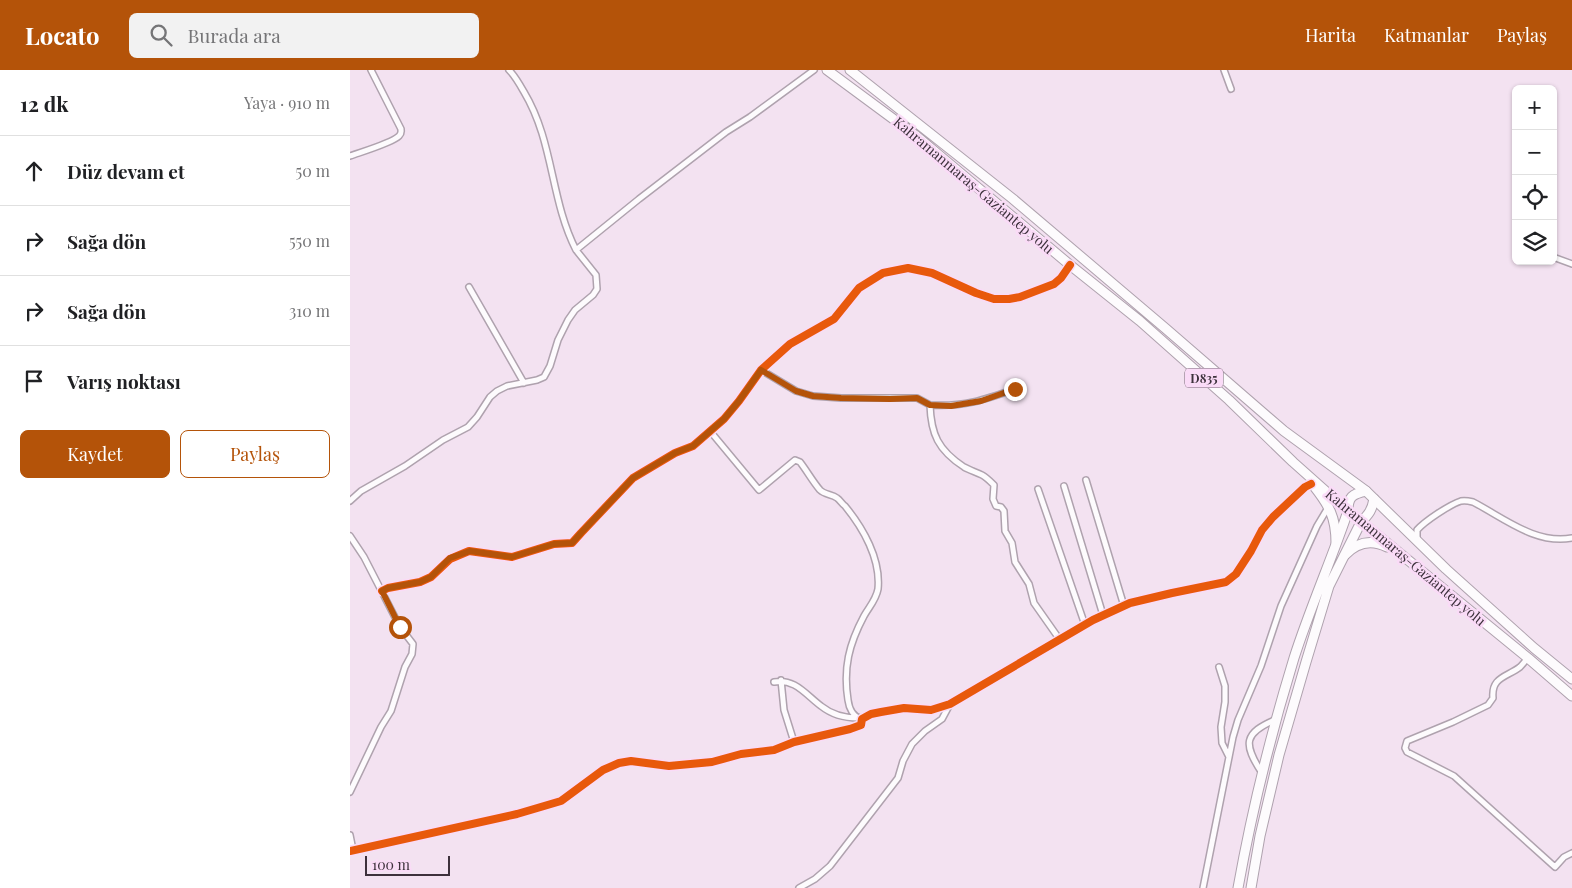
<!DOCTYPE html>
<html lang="tr">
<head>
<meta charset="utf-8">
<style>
  :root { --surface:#fff; --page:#f2f2f2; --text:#202124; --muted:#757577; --line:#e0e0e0; --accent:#b45309 }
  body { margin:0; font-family:"Playfair Display",serif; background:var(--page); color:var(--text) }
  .controls { position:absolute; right:15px; top:15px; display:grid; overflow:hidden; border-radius:8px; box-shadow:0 1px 4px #0004 }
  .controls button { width:45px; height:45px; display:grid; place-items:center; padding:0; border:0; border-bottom:1px solid var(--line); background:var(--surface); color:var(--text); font:25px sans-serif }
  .scale { position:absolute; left:15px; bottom:12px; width:85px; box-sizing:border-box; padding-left:5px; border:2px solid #3d313c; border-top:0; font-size:14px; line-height:18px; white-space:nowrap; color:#3d313c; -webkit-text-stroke:4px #fadbf7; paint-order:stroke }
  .stop { position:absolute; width:15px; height:15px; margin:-11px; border:4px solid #b45309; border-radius:50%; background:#fff }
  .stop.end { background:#b45309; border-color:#fff; box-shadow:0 1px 5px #0008 }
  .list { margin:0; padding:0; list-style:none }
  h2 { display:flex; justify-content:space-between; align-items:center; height:65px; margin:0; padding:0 20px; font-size:21px }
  h2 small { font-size:16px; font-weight:400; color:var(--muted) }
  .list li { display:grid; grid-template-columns:32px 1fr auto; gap:15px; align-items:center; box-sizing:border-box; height:70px; padding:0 20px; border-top:1px solid var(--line) }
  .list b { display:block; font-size:19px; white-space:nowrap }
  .list em { font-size:16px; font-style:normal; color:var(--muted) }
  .actions { display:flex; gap:10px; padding:15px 20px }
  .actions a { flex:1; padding:11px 0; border:1px solid var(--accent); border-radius:8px; text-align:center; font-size:18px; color:var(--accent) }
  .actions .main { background:var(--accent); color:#fff }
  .icon { flex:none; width:28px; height:28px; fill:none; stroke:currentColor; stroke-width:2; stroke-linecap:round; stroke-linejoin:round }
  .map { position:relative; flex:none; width:1222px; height:818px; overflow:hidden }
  header { display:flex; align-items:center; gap:30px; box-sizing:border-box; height:70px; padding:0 25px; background:var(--accent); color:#fff }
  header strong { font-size:24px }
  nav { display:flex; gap:28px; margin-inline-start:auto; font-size:18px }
  .search { width:350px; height:45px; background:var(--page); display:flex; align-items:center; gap:12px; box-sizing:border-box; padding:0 18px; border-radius:8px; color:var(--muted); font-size:19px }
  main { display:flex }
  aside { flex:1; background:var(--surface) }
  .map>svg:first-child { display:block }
</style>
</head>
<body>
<header>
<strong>Locato</strong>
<div class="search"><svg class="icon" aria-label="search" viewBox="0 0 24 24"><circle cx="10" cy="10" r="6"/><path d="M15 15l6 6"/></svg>Burada ara</div>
<nav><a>Harita</a><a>Katmanlar</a><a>Paylaş</a></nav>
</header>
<main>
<aside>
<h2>12 dk<small>Yaya · 910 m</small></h2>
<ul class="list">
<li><svg class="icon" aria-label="ahead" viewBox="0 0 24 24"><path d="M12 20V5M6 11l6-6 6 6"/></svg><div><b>Düz devam et</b></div><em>50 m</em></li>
<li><svg class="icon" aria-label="right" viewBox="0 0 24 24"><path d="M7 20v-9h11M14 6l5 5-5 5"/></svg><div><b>Sağa dön</b></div><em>550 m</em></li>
<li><svg class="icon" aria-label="right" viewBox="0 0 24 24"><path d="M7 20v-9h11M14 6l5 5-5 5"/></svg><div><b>Sağa dön</b></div><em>310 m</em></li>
<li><svg class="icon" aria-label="arrive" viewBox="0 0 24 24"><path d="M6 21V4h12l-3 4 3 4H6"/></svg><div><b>Varış noktası</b></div></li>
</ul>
<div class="actions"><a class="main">Kaydet</a><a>Paylaş</a></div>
</aside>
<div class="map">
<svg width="1222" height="818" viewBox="0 0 1222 818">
  <rect width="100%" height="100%" fill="#f3e2f1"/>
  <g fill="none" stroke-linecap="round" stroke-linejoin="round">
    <defs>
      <path id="minor" d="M159,0C165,6 170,15 174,22C204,72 200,129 226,180L289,129L376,62L400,47L464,0
        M874,0L881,19
        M0,86C11,82 42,73 49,66C52,63 51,62 51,59L21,0
        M1203,187L1222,194
        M119,217L174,313
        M411,300L446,321L463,326L491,328H567L580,335C581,364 588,380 614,397C619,400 626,402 632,405C636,407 640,411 644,415L643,429L646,436L651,437L654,441L655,461L662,473L665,492L679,514L684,533L710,570
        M580,335C614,337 634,330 665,319
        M360,361L409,420L445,390L450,392C457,401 463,412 470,420C475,425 482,424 487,428C490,430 492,434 495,436C513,458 531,489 528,519C526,530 519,537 514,546C499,574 493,598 498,630C499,638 503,647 512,649
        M736,410L774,536
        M714,416L753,545
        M688,419L735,555
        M0,431L11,421L55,396L93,370L118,357L127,347L140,327L147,321L157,316L187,310L194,307L200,296L208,270L218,250L225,240L243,225L247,219L246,205L226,180
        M0,466L14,487L50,557L63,574L62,584L55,597L41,641L31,657L0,722
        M1067,468V460C1075,451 1099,435 1111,431C1115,430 1119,431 1123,432C1154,448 1186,475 1222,468
        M32,521L38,518L70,512L81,507L100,489L119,481L162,487L204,474L222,473L231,463L283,408L325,383L343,376L374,349L389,331L411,300L440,274L484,249L509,218L533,203L558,198L582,203L626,223L644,229H659L670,227L704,214L711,208L720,195
        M1178,588C1175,591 1173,594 1170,597C1157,607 1141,607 1143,628L1138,635L1103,652L1057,671L1055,678L1057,682L1104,706L1205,797L1214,787L1222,783
        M869,597L875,616V632L871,657L872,673L879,687
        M431,610L434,640L444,672
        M424,612C445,608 456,625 471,636C481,644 495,648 508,648
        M912,703C893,674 893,663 927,649
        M0,765L3,780
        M0,781L167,744L211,731L253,700L269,693L281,691L319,696L362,692L391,684L424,680L444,672L500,659L511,655L512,649L521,644L531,642L554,638L581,640L600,634L743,550L780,533L822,523L876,512L886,504L901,481L912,460L923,447L955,417L961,414
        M449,818L465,809L480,796L548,708L553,691L562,674L575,661L592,649L600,634
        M853,818L883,667L888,650L911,596L931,536L967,456L979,436"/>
      <path id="trunk" d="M477,0L565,65L720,195L790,251L879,330L943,392L998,441L1178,588L1222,626
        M500,0L663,129L815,258L934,361L1016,421L1096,499L1184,578L1222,609
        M963,415C979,435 986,447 986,473
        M995,485C1007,472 1021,469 1037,477"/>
      <path id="motorway" d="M888,818C902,740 921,663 944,588C960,538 981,491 998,441C998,427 1002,424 1016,421
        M901,818L910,766L929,685L956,592L979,516L1011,452C1019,444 1022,440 1024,429"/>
    </defs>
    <use href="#minor" stroke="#afa2ae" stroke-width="8"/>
    <use href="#trunk" stroke="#afa2ae" stroke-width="11"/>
    <use href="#motorway" stroke="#afa2ae" stroke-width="11"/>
    <use href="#minor" stroke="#fdfbfd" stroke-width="5"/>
    <use href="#trunk" stroke="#fdfbfd" stroke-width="9"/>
    <use href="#motorway" stroke="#fdfbfd" stroke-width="9"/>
    <defs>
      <path id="cycleway" d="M32,521L38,518L70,512L81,507L100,489L119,481L162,487L204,474L222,473L231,463L283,408L325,383L343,376L374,349L389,331L411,300L440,274L484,249L509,218L533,203L558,198L582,203L626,223L644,229H659L670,227L704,214L711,208L720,195
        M0,781L167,744L211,731L253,700L269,693L281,691L319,696L362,692L391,684L424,680L444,672L500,659L511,655L512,649L521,644L531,642L554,638L581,640L600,634L743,550L780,533L822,523L876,512L886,504L901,481L912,460L923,447L955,417L961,414"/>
    </defs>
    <use href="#cycleway" stroke="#fadbf7" stroke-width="11"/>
    <use href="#cycleway" stroke="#e8590c" stroke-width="8"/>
  </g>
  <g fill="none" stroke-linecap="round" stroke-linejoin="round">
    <path stroke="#b45309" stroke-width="6" d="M50,557L32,521L38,518L70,512L81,507L100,488L120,481L162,487L204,474L222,473L231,463L283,408L325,383L343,376L374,349L389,331L411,300L446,321L463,326L491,328L540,329L567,328L580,335L601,336L631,331L665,319"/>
  </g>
  <g text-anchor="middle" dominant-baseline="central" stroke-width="5" stroke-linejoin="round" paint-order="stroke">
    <rect fill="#fadbf7" stroke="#766474" stroke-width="1" x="835" y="298.5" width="38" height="19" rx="4"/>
    <g font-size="12" font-weight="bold" fill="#3d313c">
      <text x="854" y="308">D835</text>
    </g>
    <g font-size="14" fill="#3d313c" stroke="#fadbf7">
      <text transform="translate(624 115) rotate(40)">Kahramanmaraş-Gaziantep yolu</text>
      <text transform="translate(1056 487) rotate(40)">Kahramanmaraş-Gaziantep yolu</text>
    </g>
  </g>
</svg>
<div class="controls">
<button>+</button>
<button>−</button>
<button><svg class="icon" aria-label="locate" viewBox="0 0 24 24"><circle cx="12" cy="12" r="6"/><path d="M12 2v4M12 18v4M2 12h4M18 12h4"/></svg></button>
<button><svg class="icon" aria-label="layers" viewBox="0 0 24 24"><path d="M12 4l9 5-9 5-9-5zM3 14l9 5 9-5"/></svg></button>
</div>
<div class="scale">100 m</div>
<div class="stop" style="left:50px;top:557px"></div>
<div class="stop end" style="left:665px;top:319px"></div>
</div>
</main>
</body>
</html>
